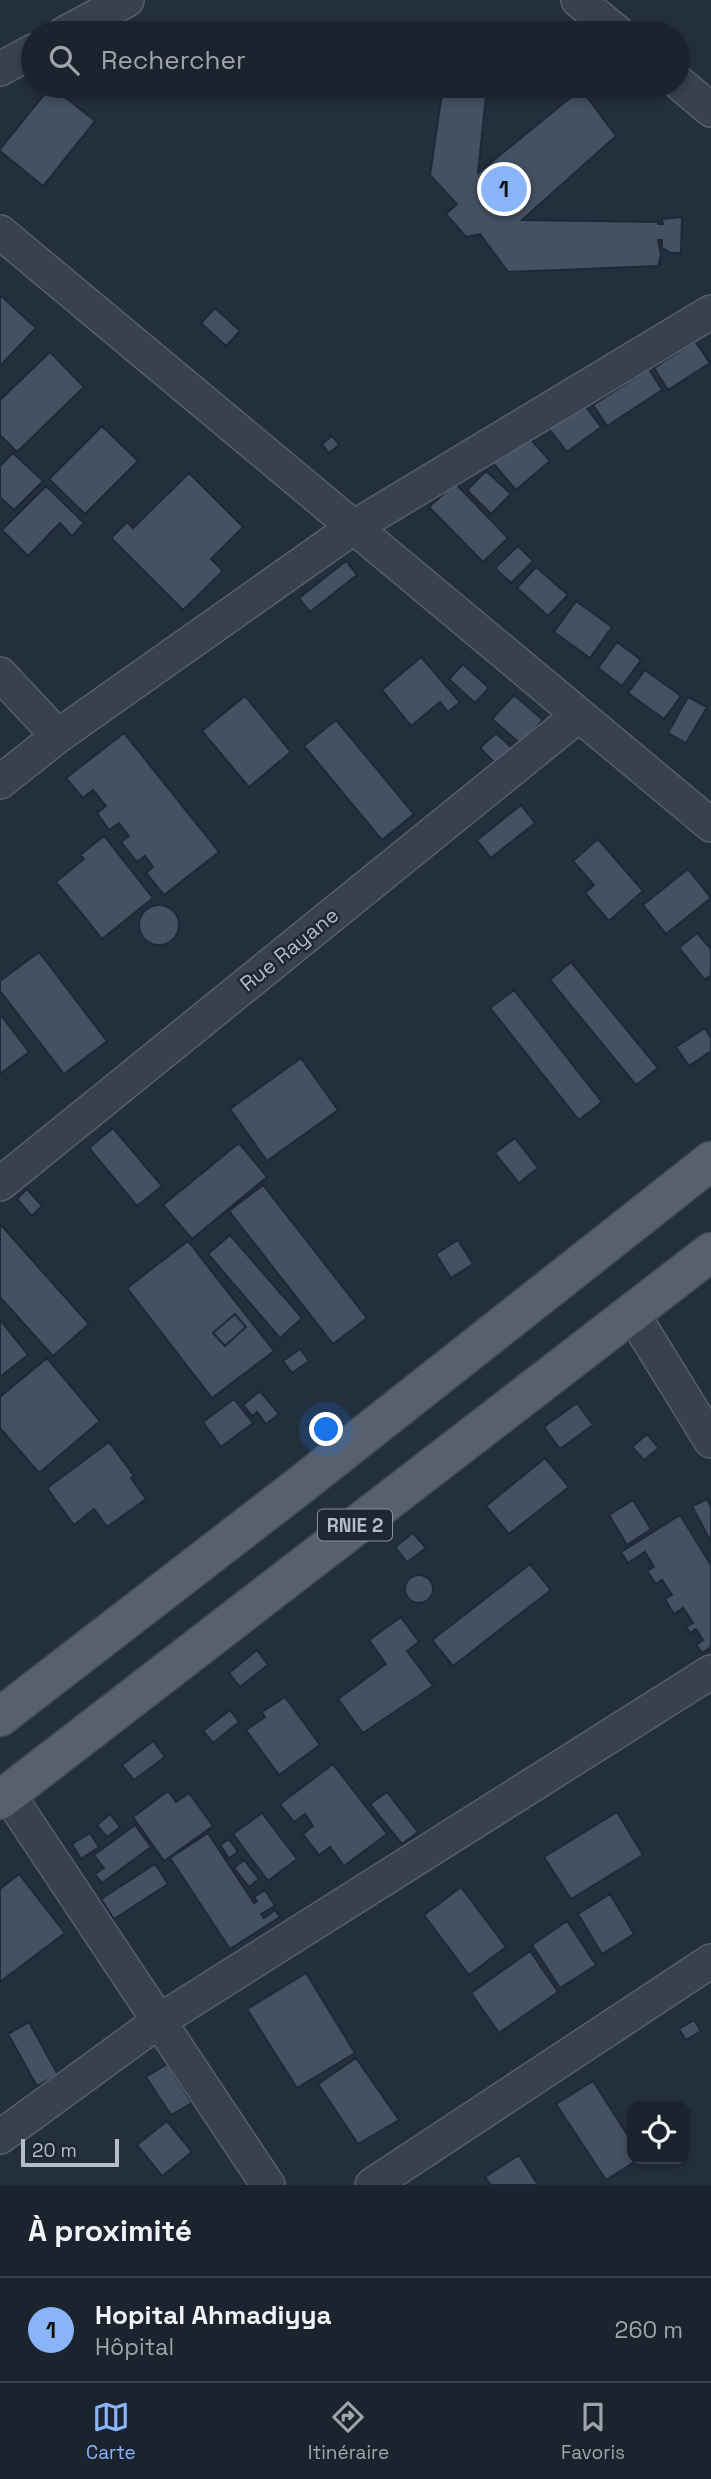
<!DOCTYPE html>
<html lang="fr">
<head>
<meta charset="utf-8">
<style>
  :root { --surface:#1b232e; --page:#242b36; --text:#f1f3f6; --muted:#a0a4aa; --line:#39404a; --accent:#8ab4f8 }
  body { margin:0; font-family:"Space Grotesk",sans-serif; background:var(--page); color:var(--text) }
  .controls { position:absolute; right:21px; bottom:21px; display:grid; overflow:hidden; border-radius:14px; box-shadow:0 4px 10px #0003 }
  .controls button { width:63px; height:63px; display:grid; place-items:center; padding:0; border:0; border-bottom:2px solid var(--line); background:var(--surface); color:var(--text); font:35px sans-serif }
  .scale { position:absolute; left:21px; bottom:18px; width:98px; box-sizing:border-box; padding-left:7px; border:4px solid #b4bcc9; border-top:0; font-size:19px; line-height:24px; white-space:nowrap; color:#b4bcc9; -webkit-text-stroke:5px #1d2633; paint-order:stroke }
  .you { position:absolute; left:327px; top:1430px; width:24px; height:24px; margin:-18px; border:5px solid #fff; border-radius:50%; background:#1a73e8; box-shadow:0 0 0 10px #1a73e833 }
  .badge { display:grid; place-items:center; width:46px; height:46px; border-radius:50%; background:var(--accent); color:#111; font-size:23px; font-weight:700 }
  .pin { position:absolute; translate:-50% -50%; border:4px solid #fff; box-shadow:0 2px 7px #0006 }
  .list { margin:0; padding:0; list-style:none }
  h2 { display:flex; justify-content:space-between; align-items:center; height:91px; margin:0; padding:0 28px; font-size:30px }
  h2 small { font-size:23px; font-weight:400; color:var(--muted) }
  .list li { display:grid; grid-template-columns:46px 1fr auto; gap:21px; align-items:center; box-sizing:border-box; height:105px; padding:0 28px; border-top:2px solid var(--line) }
  .list b { display:block; font-size:26px; white-space:nowrap }
  .list p { margin:0; font-size:23px; white-space:nowrap; color:var(--muted) }
  .list em { font-size:23px; font-style:normal; color:var(--muted) }
  .icon { flex:none; width:38px; height:38px; fill:none; stroke:currentColor; stroke-width:2; stroke-linecap:round; stroke-linejoin:round }
  .map { position:relative; flex:none; width:711px; height:2185px; overflow:hidden }
  .search { position:absolute; background:var(--surface); box-shadow:0 4px 10px #0003; left:21px; right:21px; top:21px; height:77px; display:flex; align-items:center; gap:18px; box-sizing:border-box; padding:0 24px; border-radius:38px; color:var(--muted); font-size:26px }
  .sheet { height:196px; background:var(--surface) }
  nav { display:flex; justify-content:space-around; align-items:center; box-sizing:border-box; height:98px; border-top:2px solid var(--line); background:var(--surface); font-size:19px; color:var(--muted) }
  nav a { display:grid; justify-items:center; gap:4px }
  nav .on { color:var(--accent) }
  .map>svg:first-child { display:block }
</style>
</head>
<body>
<div class="map">
<svg width="711" height="2185" viewBox="0 0 711 2185">
  <rect width="100%" height="100%" fill="#242f3e"/>
  <path fill="#455162" stroke="#1f2835" stroke-width="2" d="M453,22L493,27V33H451Z
    M51,86L95,121L43,186L0,151V149Z
    M443,86H487L478,173L581,89L616,136L522,220L658,222V224H663L662,219L682,217L681,253H671L662,248V240H658L661,255L658,266L508,272L480,234L466,237L446,214L457,204L430,175Z
    M0,295L36,328L0,366Z
    M215,308L240,331L226,346L201,323Z
    M695,341L710,363L668,390L654,368Z
    M50,352L84,387L17,452L0,435V400Z
    M649,369L662,390L607,426L593,405Z
    M583,403L601,427L567,452L549,429Z
    M102,426L138,461L85,514L49,479Z
    M527,435L550,461L516,490L493,463Z
    M332,436L339,445L329,453L322,444Z
    M13,453L43,481L14,510L0,497V466Z
    M486,471L511,494L491,514L467,490Z
    M189,473L243,527L211,559L223,571L183,610L111,538L127,522L133,528Z
    M455,483L508,538L483,562L429,507Z
    M46,486L84,523L72,536L60,523L28,556L2,530Z
    M518,546L533,561L511,583L495,568Z
    M346,561L357,575L310,612L299,598Z
    M536,567L568,595L548,616L517,588Z
    M576,601L612,627L590,658L554,632Z
    M617,642L641,660L622,686L598,668Z
    M421,657L460,702L448,712L440,702L411,726L382,690Z
    M463,664L489,688L475,703L449,679Z
    M645,670L681,696L664,719L628,693Z
    M514,695L543,720L521,744L492,719Z
    M245,696L291,752L249,787L202,731Z
    M688,697L707,707L686,743L668,733Z
    M336,720L414,814L382,840L304,746Z
    M124,733L219,852L164,895L146,873L153,867L145,856L137,862L121,842L129,836L119,823L109,830L97,813L106,806L93,790L83,798L66,778Z
    M496,733L514,750L498,766L480,748Z
    M521,805L535,823L491,858L477,840Z
    M104,836L153,898L102,939L56,882L84,859L80,855Z
    M598,839L643,891L609,921L585,893L594,885L573,861Z
    M688,869L711,898L666,934L643,905Z
    M139 925a20 20 0 1 1 40 0a20 20 0 1 1-40 0Z
    M697,933L711,949V975L705,980L679,948Z
    M39,952L107,1041L64,1074L0,991V981Z
    M571,962L658,1068L636,1085L550,980Z
    M514,990L602,1102L579,1120L490,1008Z
    M0,1014L29,1052L0,1074Z
    M705,1028L711,1038V1051L689,1066L676,1047Z
    M301,1058L338,1110L267,1161L230,1109Z
    M113,1128L162,1186L137,1206L89,1148Z
    M515,1138L538,1168L519,1183L495,1153Z
    M239,1143L267,1177L192,1239L163,1205Z
    M263,1185L367,1318L333,1344L229,1211Z
    M27,1189L42,1206L32,1216L17,1199Z
    M0,1224L89,1324L53,1356L0,1297Z
    M230,1235L302,1318L280,1338L208,1254Z
    M458,1240L473,1264L451,1278L436,1254Z
    M188,1241L274,1351L212,1398L127,1288Z
    M235,1314L246,1327L225,1346L213,1333Z
    M0,1320L28,1355L0,1377Z
    M300,1349L309,1361L292,1373L283,1361Z
    M47,1358L100,1421L39,1473L0,1428V1397Z
    M260,1391L279,1414L266,1424L257,1412L252,1416L243,1405Z
    M234,1399L253,1423L221,1447L203,1422Z
    M577,1403L593,1425L560,1449L544,1427Z
    M647,1434L659,1448L644,1460L632,1447Z
    M109,1442L134,1476L131,1478L146,1499L107,1527L94,1509L74,1525L47,1488Z
    M545,1458L569,1487L509,1534L486,1506Z
    M707,1499L711,1507V1542L692,1506Z
    M633,1500L651,1529L627,1545L609,1515Z
    M680,1515L711,1565V1647L702,1653L696,1645L703,1640L696,1629L690,1633L686,1627L693,1623L683,1608L674,1614L665,1599L672,1595L662,1580L656,1584L647,1571L654,1567L645,1552L628,1563L621,1552Z
    M413,1533L426,1548L407,1562L395,1547Z
    M530,1564L551,1590L453,1666L432,1640Z
    M405 1589a14 14 0 1 1 28 0a14 14 0 1 1-28 0Z
    M401,1617L419,1642L407,1651L433,1686L363,1733L338,1699L386,1664L369,1640Z
    M257,1650L268,1665L240,1687L229,1673Z
    M285,1697L320,1745L279,1775L246,1730L265,1717L262,1712Z
    M230,1710L239,1722L213,1743L203,1731Z
    M153,1741L165,1757L134,1780L122,1765Z
    M333,1764L387,1834L344,1866L330,1847L319,1855L303,1834L313,1826L305,1814L294,1822L280,1804Z
    M168,1791L176,1802L189,1793L213,1826L164,1861L133,1817Z
    M387,1792L418,1832L402,1844L370,1804Z
    M617,1812L643,1855L571,1899L544,1857Z
    M262,1813L297,1859L268,1881L233,1834Z
    M110,1814L120,1827L107,1837L97,1825Z
    M135,1825L151,1847L102,1883L95,1874L104,1868L94,1855Z
    M90,1833L99,1847L81,1859L72,1844Z
    M208,1833L254,1903L257,1901L254,1897L265,1890L275,1906L261,1914L264,1918L275,1910L280,1917L230,1949L170,1858Z
    M229,1839L238,1852L229,1858L220,1845Z
    M244,1860L259,1879L249,1887L234,1868Z
    M155,1864L168,1884L114,1919L101,1899Z
    M19,1874L65,1933L0,1982V1889Z
    M461,1887L506,1947L469,1975L424,1915Z
    M610,1894L634,1934L602,1954L578,1914Z
    M567,1921L596,1965L560,1988L532,1945Z
    M530,1951L558,1992L499,2033L471,1993Z
    M306,1973L355,2053L297,2088L247,2009Z
    M694,2020L701,2031L686,2040L679,2029Z
    M29,2022L58,2075L37,2086L8,2034Z
    M356,2058L399,2120L358,2144L318,2084Z
    M167,2064L192,2103L171,2115L146,2077Z
    M593,2081L632,2142V2159H639L606,2180L556,2104Z
    M167,2121L192,2152L162,2176L137,2145Z
    M519,2155L538,2185H491L485,2177Z"/>
  <g fill="none" stroke-linecap="round" stroke-linejoin="round">
    <defs>
      <path id="minor" d="M578,0L618,33
        M65,33L127,0
        M0,69L33,51
        M678,82L711,110
        M0,232L711,825
        M0,674L58,736
        M0,782L58,736L354,527L711,312
        M0,1184L579,715
        M632,1313L711,1441
        M8,1794L268,2185
        M0,2137L159,2021L711,1672
        M372,2185L711,1961"/>
      <path id="major" d="M0,1717L298,1487L711,1161
        M0,1800L711,1252"/>
    </defs>
    <use href="#minor" stroke="#565f6c" stroke-width="36"/>
    <use href="#major" stroke="#414a57" stroke-width="41"/>
    <use href="#minor" stroke="#38414e" stroke-width="33"/>
    <use href="#major" stroke="#56606e" stroke-width="38"/>
  </g>
  <g text-anchor="middle" dominant-baseline="central" stroke-width="5" stroke-linejoin="round" paint-order="stroke">
    <rect fill="#1d2633" stroke="#878f9c" stroke-width="2" x="318" y="1509.5" width="74" height="31" rx="5"/>
    <g font-size="19" font-weight="bold" fill="#b4bcc9">
      <text x="355" y="1525">RNIE 2</text>
    </g>
    <g font-size="21" fill="#b4bcc9" stroke="#1d2633">
      <text transform="translate(289 949) rotate(-39)">Rue Rayane</text>
    </g>
  </g>
</svg>
<div class="controls">
<button><svg class="icon" aria-label="locate" viewBox="0 0 24 24"><circle cx="12" cy="12" r="6"/><path d="M12 2v4M12 18v4M2 12h4M18 12h4"/></svg></button>
</div>
<div class="scale">20 m</div>
<div class="you"></div>
<div class="pin badge" style="left:504px;top:189px">1</div>
<div class="search"><svg class="icon" aria-label="search" viewBox="0 0 24 24"><circle cx="10" cy="10" r="6"/><path d="M15 15l6 6"/></svg>Rechercher</div>
</div>
<section class="sheet">
<h2>À proximité<small></small></h2>
<ul class="list">
<li><span class="badge">1</span><div><b>Hopital Ahmadiyya</b><p>Hôpital</p></div><em>260 m</em></li>
</ul>
</section>
<nav>
<a class="on"><svg class="icon" aria-label="map" viewBox="0 0 24 24"><path d="M3 6l6-2 6 2 6-2v14l-6 2-6-2-6 2zM9 4v14M15 6v14"/></svg>Carte</a>
<a><svg class="icon" aria-label="directions" viewBox="0 0 24 24"><path d="M12 3l9 9-9 9-9-9zM9 14v-3h6M13 9l2 2-2 2"/></svg>Itinéraire</a>
<a><svg class="icon" aria-label="saved" viewBox="0 0 24 24"><path d="M7 4h10v16l-5-4-5 4z"/></svg>Favoris</a>
</nav>
</body>
</html>
